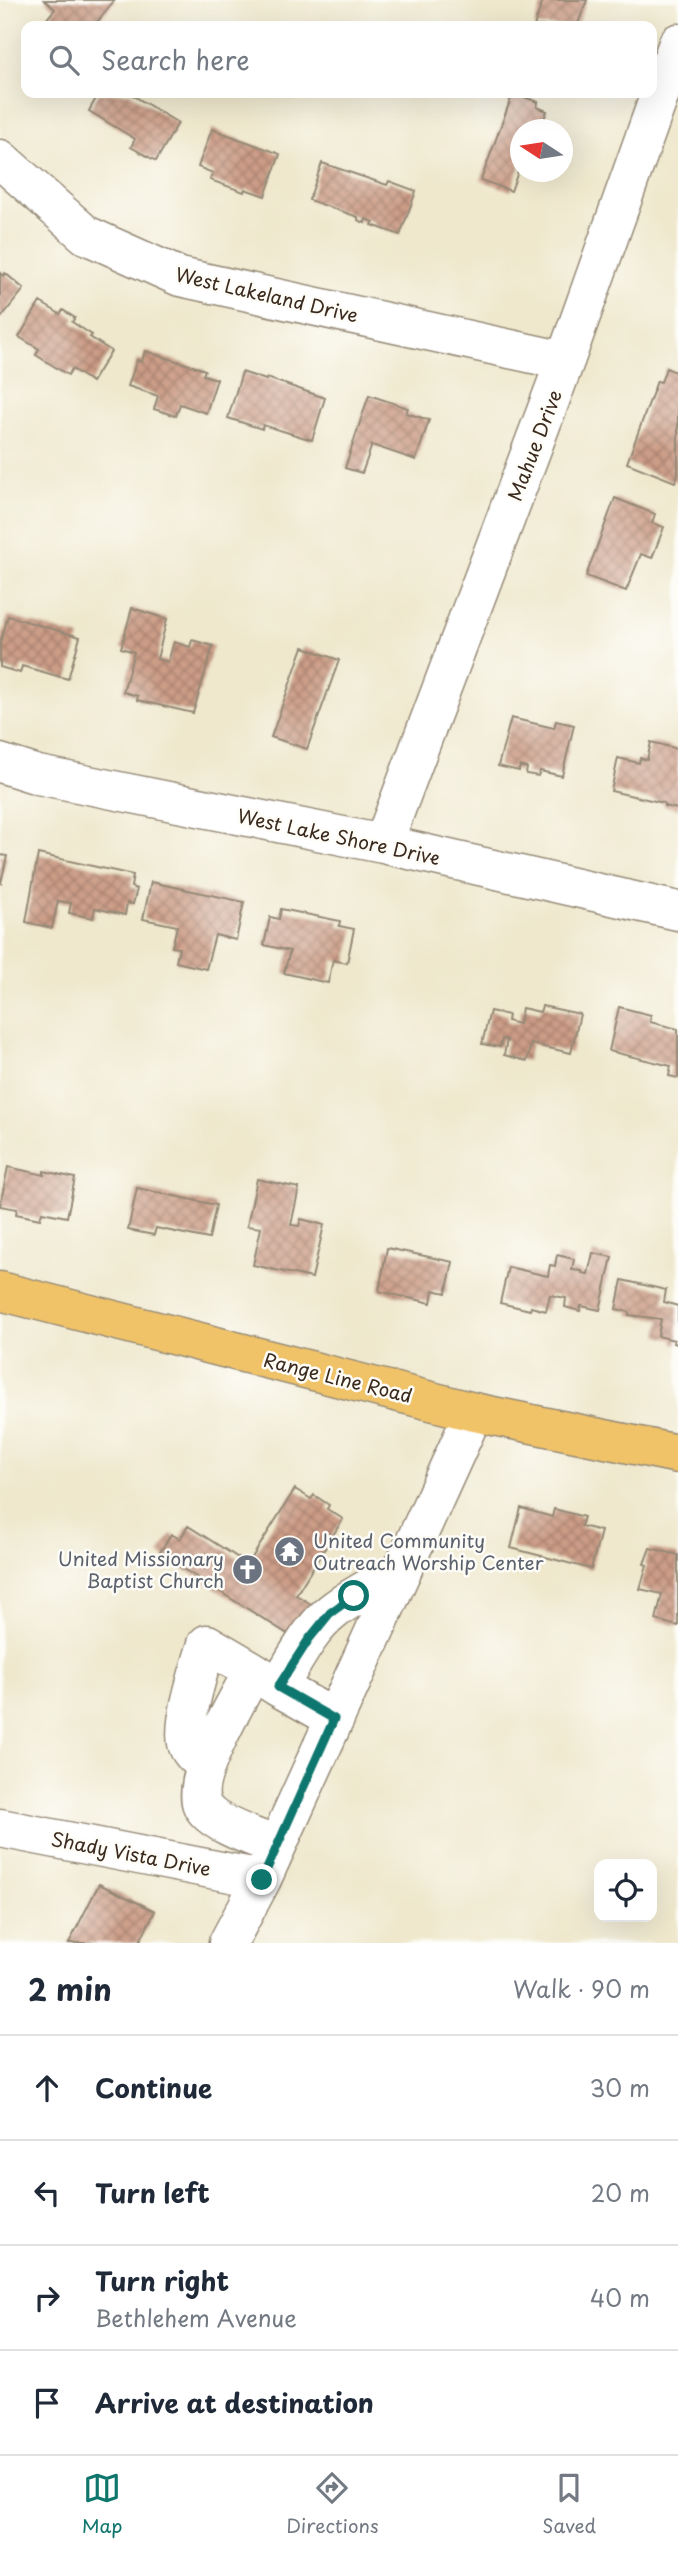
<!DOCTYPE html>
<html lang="en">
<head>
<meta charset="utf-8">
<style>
  :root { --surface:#fff; --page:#f6f6f7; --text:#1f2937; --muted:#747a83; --line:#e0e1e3; --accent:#0f766e }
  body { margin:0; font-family:"Playpen Sans",sans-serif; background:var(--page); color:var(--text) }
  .controls { position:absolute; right:21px; bottom:21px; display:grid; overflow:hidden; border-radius:14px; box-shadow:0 7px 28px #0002 }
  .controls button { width:63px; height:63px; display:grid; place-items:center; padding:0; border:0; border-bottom:2px solid var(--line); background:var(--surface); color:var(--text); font:35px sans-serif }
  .compass { position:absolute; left:510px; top:119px; width:63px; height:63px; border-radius:50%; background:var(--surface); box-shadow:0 7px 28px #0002; rotate:282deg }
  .stop { position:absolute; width:21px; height:21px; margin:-16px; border:5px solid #0f766e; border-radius:50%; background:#fff }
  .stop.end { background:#0f766e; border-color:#fff; box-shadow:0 2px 7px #0008 }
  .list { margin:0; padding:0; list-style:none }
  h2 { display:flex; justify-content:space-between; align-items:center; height:91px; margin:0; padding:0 28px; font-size:30px }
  h2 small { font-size:23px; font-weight:400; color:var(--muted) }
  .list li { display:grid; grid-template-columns:46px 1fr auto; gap:21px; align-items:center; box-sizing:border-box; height:105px; padding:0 28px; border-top:2px solid var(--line) }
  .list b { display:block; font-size:26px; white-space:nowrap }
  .list p { margin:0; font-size:23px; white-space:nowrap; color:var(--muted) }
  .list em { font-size:23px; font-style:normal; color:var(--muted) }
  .icon { flex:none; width:38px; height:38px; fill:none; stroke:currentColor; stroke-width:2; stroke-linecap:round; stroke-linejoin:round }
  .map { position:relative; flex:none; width:678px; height:1943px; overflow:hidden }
  .search { position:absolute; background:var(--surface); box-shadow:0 7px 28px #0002; left:21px; right:21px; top:21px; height:77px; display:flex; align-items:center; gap:18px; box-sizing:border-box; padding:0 24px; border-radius:14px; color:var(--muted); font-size:26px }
  .sheet { height:511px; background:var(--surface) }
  nav { display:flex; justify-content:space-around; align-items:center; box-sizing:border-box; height:98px; border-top:2px solid var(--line); background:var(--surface); font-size:19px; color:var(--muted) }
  nav a { display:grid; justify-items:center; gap:4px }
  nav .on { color:var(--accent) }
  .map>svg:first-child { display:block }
</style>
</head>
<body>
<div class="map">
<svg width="678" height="1943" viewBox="0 0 678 1943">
  <defs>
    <pattern id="building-cross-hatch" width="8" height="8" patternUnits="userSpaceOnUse" patternTransform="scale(1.75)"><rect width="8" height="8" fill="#cc9d87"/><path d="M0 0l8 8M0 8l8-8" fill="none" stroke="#a7806e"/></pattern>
  </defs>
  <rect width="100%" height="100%" fill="#fdfcf7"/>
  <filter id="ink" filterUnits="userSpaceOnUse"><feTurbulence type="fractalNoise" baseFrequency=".0143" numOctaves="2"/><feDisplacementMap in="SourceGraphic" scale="14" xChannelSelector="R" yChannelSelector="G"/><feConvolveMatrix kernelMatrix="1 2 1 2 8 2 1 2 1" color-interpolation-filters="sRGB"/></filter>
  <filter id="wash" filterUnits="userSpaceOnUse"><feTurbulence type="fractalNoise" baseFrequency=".00686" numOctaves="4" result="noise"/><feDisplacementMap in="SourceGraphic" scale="28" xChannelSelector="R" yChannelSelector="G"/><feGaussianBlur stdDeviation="1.57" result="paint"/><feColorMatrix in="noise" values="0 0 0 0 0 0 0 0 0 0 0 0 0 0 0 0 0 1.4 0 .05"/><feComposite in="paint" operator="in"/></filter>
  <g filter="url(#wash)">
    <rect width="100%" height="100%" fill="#efe8cd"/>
    <g id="blocks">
      <path fill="url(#building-cross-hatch)" d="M44,0H115L94,26H41L55,9Z
        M543,0H587L577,26H534Z
        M99,93H129L178,123L156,161L131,147L135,139L89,111Z
        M513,93L538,102L537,107L547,111L540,130H520V166L511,191L481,180Z
        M212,129L280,154L265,196L245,189L244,192L210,180L213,173L198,167Z
        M322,163L387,185L389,181L416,191L400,235L372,225L374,222L366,219L365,223L358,220V217L309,200Z
        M0,273L3,276L5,273L24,289L0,319Z
        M40,302L60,314L63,310L75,318L72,322L92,335L90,337L111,351L92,382L72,369L68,375L36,355L39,349L19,337Z
        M145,351L205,370L203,375L217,379L206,413L180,404L176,416L154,409L158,396L128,386L137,360L142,362Z
        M666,368L678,373V474L675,482L627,463L657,381L661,382Z
        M242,372L266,380L267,378L325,398L312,440L263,425L262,429L228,418Z
        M369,395L408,408L406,413L429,420L416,460L372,445L362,473L345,468Z
        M615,498L655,514L652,523L664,527L652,558L641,554L626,591L586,576Z
        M132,608L167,619L157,659L168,662L174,642L190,647L192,640L213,646L193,713L137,700L138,696L123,692L134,652L121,648Z
        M8,616L80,637L68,679L22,666L20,673L0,667V644Z
        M303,647L339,660L307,749L271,737Z
        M511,718L554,728L556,721L574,725L562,776L540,771L538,776L526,774L527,768L520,766L519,771L498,766Z
        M651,742L678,749V809L664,806V803L611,791L618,758L639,763L640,758L647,760Z
        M38,854L133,875L131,887L137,889L133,904L127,903L125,915L95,908L93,918L69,913L71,903L58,901L52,928L26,922Z
        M0,855L7,856L1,883H0Z
        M151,882L244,902L236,940L215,935L206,969L176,962L179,948L172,947L177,926L143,919Z
        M281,909L340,921L339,926L354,929L347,963L333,960L328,983L284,973L290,951L264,945L270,917L279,919Z
        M542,1006L580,1014L571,1053L531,1044L527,1061L504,1055L507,1040L502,1039L500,1047L482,1044L490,1011L508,1015L507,1021L519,1024L522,1008L540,1012Z
        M619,1007L651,1015L650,1022L678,1029V1078L669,1076L671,1066L609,1051Z
        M8,1167L44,1175V1171L75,1178L67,1217L42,1212L40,1219L16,1214L17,1209L0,1206Z
        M257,1179L299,1188L291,1225L299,1226L301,1219L324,1225L312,1278L253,1265L261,1228L247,1226Z
        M137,1188L216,1205L209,1239L156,1228L154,1235L128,1230Z
        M387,1248L453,1262L446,1293L433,1290L431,1303L379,1291Z
        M593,1253L612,1257L600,1310L581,1306L580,1311L565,1307L566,1298L550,1295L546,1311L531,1307L530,1310L500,1303L508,1267L548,1276L550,1265L555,1266L557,1255L574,1259L572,1270L582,1271V1273L588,1274Z
        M622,1280L666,1290L664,1302L678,1306V1344L673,1343L674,1340L658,1336L661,1319L629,1315V1312L616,1309Z
        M295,1489L311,1499L314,1495L329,1505L327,1509L343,1519L296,1595L316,1607L296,1639L159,1554L171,1534L180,1539L188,1526L248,1564Z
        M521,1508L552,1517L554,1509L584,1517L581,1526L601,1531L591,1569L511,1548Z
        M650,1548L678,1555V1626L656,1620L662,1594L640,1589L647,1565L644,1564Z
        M99,1884L155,1911L139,1943H69Z"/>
    </g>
  </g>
  <g filter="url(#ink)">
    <use href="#blocks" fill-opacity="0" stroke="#958976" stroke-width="2"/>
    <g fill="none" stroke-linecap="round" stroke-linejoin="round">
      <defs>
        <path id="minor" d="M0,159L86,235L180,277L565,361
          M0,763L38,775L383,844L678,911
          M383,844L565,361L678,43
          M335,1719L278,1687C294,1662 309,1630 332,1612C353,1595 379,1583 402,1570
          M205,1764C198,1758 189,1753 187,1743C182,1720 200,1668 207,1644L253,1671
          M0,1828L262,1879
          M277,1846C257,1838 211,1824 202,1805C190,1778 239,1698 253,1671L278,1687
          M228,1943L262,1879L474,1412"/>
        <path id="major" d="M0,1291L474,1412L678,1454"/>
      </defs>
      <use href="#minor" stroke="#958976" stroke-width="41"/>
      <use href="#major" stroke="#958976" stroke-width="41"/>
      <use href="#minor" stroke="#fff" stroke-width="38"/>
      <use href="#major" stroke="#f0c369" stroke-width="38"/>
    </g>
  </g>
  <g fill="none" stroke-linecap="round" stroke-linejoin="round" filter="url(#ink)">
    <path stroke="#0f766e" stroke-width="9" d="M262,1880L334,1719L278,1687L309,1639L330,1613L354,1596"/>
  </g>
  <defs>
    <symbol id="temple-disc" viewBox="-11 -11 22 22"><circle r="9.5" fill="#6b7280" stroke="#fdfcf7"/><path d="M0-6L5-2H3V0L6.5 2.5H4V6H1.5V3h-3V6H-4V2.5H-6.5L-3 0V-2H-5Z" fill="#fff"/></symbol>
    <symbol id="church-disc" viewBox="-11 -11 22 22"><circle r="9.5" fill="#6b7280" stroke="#fdfcf7"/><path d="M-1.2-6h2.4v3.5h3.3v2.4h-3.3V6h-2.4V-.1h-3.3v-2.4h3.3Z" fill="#fff"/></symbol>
  </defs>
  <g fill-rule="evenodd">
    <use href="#temple-disc" x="272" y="1534" width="35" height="35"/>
    <use href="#church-disc" x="230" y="1552" width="35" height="35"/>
  </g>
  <g text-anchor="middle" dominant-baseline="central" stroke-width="5" stroke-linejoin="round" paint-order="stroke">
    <g font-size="19" fill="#3b2a1e" stroke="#fdfcf7">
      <text transform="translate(267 294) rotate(13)">West Lakeland Drive</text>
      <text transform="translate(534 445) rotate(-69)">Mahue Drive</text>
      <text transform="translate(339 836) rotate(12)">West Lake Shore Drive</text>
      <text transform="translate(338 1377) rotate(14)">Range Line Road</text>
      <text transform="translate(131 1853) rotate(11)">Shady Vista Drive</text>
    </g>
    <g font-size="19" fill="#5b616d" stroke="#fdfcf7" text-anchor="start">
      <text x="313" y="1540">United Community<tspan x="313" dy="22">Outreach Worship Center</tspan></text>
      <text x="224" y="1558" text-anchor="end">United Missionary<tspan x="224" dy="22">Baptist Church</tspan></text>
    </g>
  </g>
</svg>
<div class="controls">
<button><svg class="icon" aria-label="locate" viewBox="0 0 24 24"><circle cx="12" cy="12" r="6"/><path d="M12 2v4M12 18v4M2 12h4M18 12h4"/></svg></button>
</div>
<svg class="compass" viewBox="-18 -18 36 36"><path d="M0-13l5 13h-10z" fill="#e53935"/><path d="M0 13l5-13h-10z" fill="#747a83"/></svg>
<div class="stop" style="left:354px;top:1596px"></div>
<div class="stop end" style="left:262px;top:1880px"></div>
<div class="search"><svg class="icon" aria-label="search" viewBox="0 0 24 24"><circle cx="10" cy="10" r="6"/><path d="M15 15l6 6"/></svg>Search here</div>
</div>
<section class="sheet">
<h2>2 min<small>Walk · 90 m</small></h2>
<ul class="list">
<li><svg class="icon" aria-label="ahead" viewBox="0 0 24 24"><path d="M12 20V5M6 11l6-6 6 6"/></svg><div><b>Continue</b></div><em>30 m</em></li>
<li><svg class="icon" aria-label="left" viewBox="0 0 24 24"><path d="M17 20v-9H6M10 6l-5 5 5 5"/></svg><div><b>Turn left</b></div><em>20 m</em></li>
<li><svg class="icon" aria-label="right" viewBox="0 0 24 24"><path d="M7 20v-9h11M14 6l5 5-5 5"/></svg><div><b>Turn right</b><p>Bethlehem Avenue</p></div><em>40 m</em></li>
<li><svg class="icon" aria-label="arrive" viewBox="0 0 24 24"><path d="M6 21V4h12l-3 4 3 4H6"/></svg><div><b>Arrive at destination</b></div></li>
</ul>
</section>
<nav>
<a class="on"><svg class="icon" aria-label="map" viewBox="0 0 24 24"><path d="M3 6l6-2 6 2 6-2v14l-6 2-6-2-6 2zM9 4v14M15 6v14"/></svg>Map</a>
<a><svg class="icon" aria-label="directions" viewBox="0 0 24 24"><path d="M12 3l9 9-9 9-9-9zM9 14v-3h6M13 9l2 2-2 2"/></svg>Directions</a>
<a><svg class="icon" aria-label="saved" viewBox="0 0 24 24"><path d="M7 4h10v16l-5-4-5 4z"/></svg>Saved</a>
</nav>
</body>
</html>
